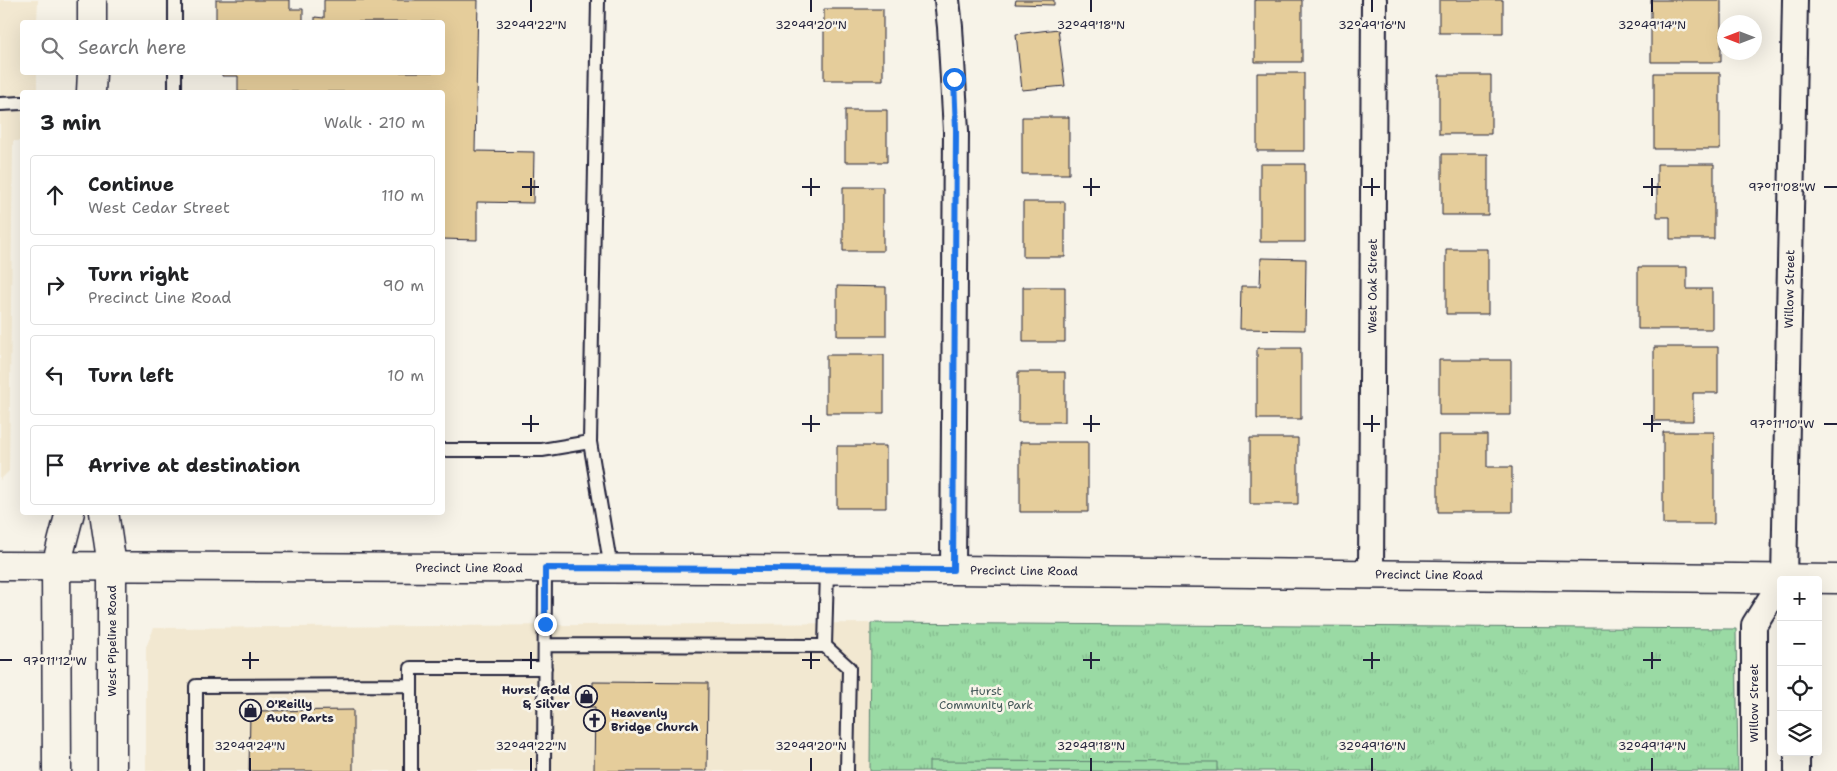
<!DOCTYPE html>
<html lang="en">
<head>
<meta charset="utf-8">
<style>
  :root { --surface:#fff; --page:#f2f2f2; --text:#202124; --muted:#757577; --line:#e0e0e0 }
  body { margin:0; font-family:"Shantell Sans",sans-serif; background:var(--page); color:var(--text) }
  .controls { position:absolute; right:15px; bottom:15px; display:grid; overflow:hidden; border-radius:5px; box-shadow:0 5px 20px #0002 }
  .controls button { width:45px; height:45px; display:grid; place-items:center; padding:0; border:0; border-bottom:1px solid var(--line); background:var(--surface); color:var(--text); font:25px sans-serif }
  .compass { position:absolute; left:1717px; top:15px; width:45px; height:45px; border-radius:50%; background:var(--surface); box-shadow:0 5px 20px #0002; rotate:270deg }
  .stop { position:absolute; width:15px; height:15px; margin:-11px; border:4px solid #1a73e8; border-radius:50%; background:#fff }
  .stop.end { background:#1a73e8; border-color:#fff; box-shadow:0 1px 5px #0008 }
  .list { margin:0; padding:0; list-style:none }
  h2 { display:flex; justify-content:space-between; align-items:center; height:65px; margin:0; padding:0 20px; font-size:21px }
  h2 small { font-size:16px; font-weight:400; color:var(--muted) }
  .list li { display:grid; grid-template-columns:32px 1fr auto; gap:15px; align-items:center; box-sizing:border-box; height:80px; margin:0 10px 10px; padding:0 10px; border:1px solid var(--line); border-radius:5px }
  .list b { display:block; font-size:19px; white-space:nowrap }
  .list p { margin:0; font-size:16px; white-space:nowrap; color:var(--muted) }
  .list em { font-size:16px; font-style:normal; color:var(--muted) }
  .icon { flex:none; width:28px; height:28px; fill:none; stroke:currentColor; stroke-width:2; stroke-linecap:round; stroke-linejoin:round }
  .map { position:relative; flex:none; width:1837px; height:771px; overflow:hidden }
  .search { position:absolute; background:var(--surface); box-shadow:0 5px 20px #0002; left:20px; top:20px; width:425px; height:55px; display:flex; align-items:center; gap:12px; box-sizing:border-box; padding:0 18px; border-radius:5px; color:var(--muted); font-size:19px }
  .panel { position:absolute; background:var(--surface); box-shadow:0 5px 20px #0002; left:20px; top:90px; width:425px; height:425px; border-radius:5px }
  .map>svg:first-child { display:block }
</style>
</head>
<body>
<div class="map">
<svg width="1837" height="771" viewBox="0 0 1837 771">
  <defs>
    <pattern id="park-tufts" width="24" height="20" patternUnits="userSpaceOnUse" patternTransform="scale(1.25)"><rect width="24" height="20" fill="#9adaa4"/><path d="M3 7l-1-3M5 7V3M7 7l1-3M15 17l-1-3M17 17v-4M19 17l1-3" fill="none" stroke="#84bb8e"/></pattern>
  </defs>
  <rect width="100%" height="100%" fill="#f7f3e8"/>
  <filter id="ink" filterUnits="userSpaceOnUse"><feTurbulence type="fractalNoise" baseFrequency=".02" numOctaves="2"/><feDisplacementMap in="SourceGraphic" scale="10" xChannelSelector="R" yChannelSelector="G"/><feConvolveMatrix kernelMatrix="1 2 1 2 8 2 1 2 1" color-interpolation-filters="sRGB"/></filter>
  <g filter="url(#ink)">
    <path fill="#f2e8d1" d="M0,0H38L37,22H22V72L37,73V92H22V141H13L9,471L0,480Z
      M871,623L870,771H146V647L154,628Z"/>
    <path fill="url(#park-tufts)" stroke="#5e7e70" d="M871,623L1736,629L1738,771H870Z"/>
    <path fill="#9adaa4" stroke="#5e7e70" d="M929,761L1217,762V771H929Z"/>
    <path fill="#e5cd9b" stroke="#22223b" d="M216,0H290V9H303V22H216Z
      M324,0H478L475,151L534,152L533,203L477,202V240L442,239V92H238V76H222V72H442V22H315V17L324,18Z
      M1016,0H1054V5L1015,4Z
      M1255,0H1302V62H1255Z
      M1439,0H1503V33H1439Z
      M1651,0H1721V62H1651Z
      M824,9H883V80H824Z
      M1058,29L1065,86L1022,90L1016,34Z
      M1257,73H1304V151H1257Z
      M1654,73H1720V149H1654Z
      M1439,75H1491V134H1439Z
      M845,110H887V162H845Z
      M1022,117H1069V174H1022Z
      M1442,154H1488V215H1442Z
      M1260,164H1305V242H1260Z
      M1657,164H1714V239H1670V217H1657Z
      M843,187H883V251H843Z
      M1023,202H1065V257H1023Z
      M1446,249H1488V314H1446Z
      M1261,258L1306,259L1305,330L1240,329L1241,286H1260Z
      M1638,267H1687V289H1712V329H1638Z
      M837,286L886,287V336H837Z
      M1023,287H1065V342H1023Z
      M1654,347H1718V393H1693V421H1654Z
      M1257,348H1301V419H1257Z
      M826,355H884V413H826Z
      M1439,360H1511V415H1439Z
      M1018,372H1065V422H1018Z
      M1663,432H1714V524H1663Z
      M1438,435H1487V467H1512V512H1438Z
      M1250,438H1298V504H1250Z
      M1020,442H1088V512H1020Z
      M837,446H886V508H837Z
      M593,682L708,683L707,771H594L595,707H586V686H593Z
      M353,710V771H249L250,711Z"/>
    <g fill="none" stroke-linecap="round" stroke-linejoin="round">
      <defs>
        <path id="service" d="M598,0L590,442L611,569
          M175,22V0
          M175,92V72
          M0,104L22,103
          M442,450H542L590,442
          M545,645L825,646L827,570
          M825,646L849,668L847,771
          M196,771V686L411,685
          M411,771V668H545
          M544,771L545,569"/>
        <g id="minor">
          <path d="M947,0L950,27L956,131L953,570"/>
          <path id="s1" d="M1371,574L1374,0"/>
          <path id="s2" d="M1784,580L1795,0"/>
          <path d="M1754,771V625L1781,582"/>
          <path d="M1797,771V752"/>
        </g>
        <g id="secondary">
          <path d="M92,22V0"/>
          <path d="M91,92L92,72"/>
          <path d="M104,512L112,566V771"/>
          <path id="s3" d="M0,566L953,570L1837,579"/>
          <path d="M57,771L56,566L70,512"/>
        </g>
      </defs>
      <use href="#service" stroke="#22223b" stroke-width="16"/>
      <use href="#minor" stroke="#22223b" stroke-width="28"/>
      <use href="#secondary" stroke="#22223b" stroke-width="31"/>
      <use href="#service" stroke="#f7f3e8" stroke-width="12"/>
      <use href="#minor" stroke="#f7f3e8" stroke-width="24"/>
      <use href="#secondary" stroke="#f7f3e8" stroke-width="28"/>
    </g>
  </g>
  <g fill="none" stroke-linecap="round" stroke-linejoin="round" filter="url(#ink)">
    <path stroke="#1a73e8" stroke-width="6" d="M545,624V568L953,570L956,130L954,79"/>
  </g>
  <path fill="none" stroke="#22223b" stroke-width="2" d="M531,0V12M811,0V12M1091,0V12M1372,0V12M1652,0V12M531,178V196M811,178V196M1091,178V196M1372,178V196M1652,178V196M522,187H539M802,187H820M1083,187H1100M1363,187H1380M1643,187H1661M1824,187H1837M531,415V432M811,415V432M1091,415V432M1372,415V432M1652,415V432M522,424H539M802,424H820M1083,424H1100M1363,424H1380M1643,424H1661M1824,424H1837M250,652V669M531,652V669M811,652V669M1091,652V669M1372,652V669M1652,652V669M0,660H12M242,660H259M522,660H539M802,660H820M1083,660H1100M1363,660H1380M1643,660H1661M250,758V771M531,758V771M811,758V771M1091,758V771M1372,758V771M1652,758V771"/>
  <defs>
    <symbol id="shop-ring" viewBox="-11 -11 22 22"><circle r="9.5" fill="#f7f3e8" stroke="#22223b" stroke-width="1.5"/><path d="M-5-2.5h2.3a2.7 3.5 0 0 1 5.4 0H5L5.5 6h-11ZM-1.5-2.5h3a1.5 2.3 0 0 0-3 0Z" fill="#22223b"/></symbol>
    <symbol id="church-ring" viewBox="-11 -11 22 22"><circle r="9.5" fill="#f7f3e8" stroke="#22223b" stroke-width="1.5"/><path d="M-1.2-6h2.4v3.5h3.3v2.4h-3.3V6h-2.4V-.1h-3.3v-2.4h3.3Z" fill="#22223b"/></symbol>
  </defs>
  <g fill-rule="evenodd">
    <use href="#shop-ring" x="574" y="684" width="25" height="25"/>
    <use href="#shop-ring" x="238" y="698" width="25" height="25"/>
    <use href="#church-ring" x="582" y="708" width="25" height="25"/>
  </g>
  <g text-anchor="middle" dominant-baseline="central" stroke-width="5" stroke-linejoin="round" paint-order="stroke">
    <g font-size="12" fill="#22223b" stroke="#f7f3e8">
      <text stroke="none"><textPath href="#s1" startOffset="288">West Oak Street</textPath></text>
      <text stroke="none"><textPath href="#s2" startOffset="291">Willow Street</textPath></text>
      <text stroke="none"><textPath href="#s3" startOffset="469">Precinct Line Road</textPath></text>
      <text stroke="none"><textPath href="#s3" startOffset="1024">Precinct Line Road</textPath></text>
      <text stroke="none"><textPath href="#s3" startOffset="1429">Precinct Line Road</textPath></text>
      <text transform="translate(112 641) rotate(-90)">West Pipeline Road</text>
      <text transform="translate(1754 703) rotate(-90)">Willow Street</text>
    </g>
    <g font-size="12" font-weight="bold" fill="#22223b" stroke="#f7f3e8" text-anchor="start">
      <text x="570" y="690" text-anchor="end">Hurst Gold<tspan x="570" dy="14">&amp; Silver</tspan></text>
      <text x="266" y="704">O'Reilly<tspan x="266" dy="14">Auto Parts</tspan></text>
      <text x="611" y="713">Heavenly<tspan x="611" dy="14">Bridge Church</tspan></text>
    </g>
    <g font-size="12" fill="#46595a" stroke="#f7f3e8">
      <text x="986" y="691">Hurst<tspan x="986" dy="14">Community Park</tspan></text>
    </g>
  </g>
  <g font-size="12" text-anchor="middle" fill="#22223b" stroke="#f7f3e8" stroke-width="5" stroke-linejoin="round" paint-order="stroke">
    <text x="531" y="29">32°49'22"N</text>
    <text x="811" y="29">32°49'20"N</text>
    <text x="1091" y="29">32°49'18"N</text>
    <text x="1372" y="29">32°49'16"N</text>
    <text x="1652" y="29">32°49'14"N</text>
    <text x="1782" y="191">97°11'08"W</text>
    <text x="1782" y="428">97°11'10"W</text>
    <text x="55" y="665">97°11'12"W</text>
    <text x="250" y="750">32°49'24"N</text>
    <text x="531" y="750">32°49'22"N</text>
    <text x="811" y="750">32°49'20"N</text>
    <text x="1091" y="750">32°49'18"N</text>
    <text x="1372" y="750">32°49'16"N</text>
    <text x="1652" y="750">32°49'14"N</text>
  </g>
</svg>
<div class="controls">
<button>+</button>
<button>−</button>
<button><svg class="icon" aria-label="locate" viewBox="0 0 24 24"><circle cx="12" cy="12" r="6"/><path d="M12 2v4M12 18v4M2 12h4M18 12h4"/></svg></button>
<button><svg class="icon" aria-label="layers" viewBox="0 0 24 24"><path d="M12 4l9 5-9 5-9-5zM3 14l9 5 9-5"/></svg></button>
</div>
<svg class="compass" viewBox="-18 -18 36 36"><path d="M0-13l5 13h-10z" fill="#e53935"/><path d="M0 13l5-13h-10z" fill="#757577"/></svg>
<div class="stop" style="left:954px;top:79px"></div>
<div class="stop end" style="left:545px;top:624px"></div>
<div class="search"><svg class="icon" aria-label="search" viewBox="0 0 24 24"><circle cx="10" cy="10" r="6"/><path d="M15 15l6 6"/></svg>Search here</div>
<section class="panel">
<h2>3 min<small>Walk · 210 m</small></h2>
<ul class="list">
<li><svg class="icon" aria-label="ahead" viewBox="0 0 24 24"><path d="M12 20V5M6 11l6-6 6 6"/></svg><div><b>Continue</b><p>West Cedar Street</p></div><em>110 m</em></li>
<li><svg class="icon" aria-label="right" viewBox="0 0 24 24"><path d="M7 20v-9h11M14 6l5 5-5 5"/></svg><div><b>Turn right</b><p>Precinct Line Road</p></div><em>90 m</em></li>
<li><svg class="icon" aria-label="left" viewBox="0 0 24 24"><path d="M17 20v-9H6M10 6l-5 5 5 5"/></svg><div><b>Turn left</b></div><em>10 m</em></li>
<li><svg class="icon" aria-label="arrive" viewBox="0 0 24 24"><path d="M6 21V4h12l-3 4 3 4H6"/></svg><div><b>Arrive at destination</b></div></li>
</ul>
</section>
</div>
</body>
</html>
